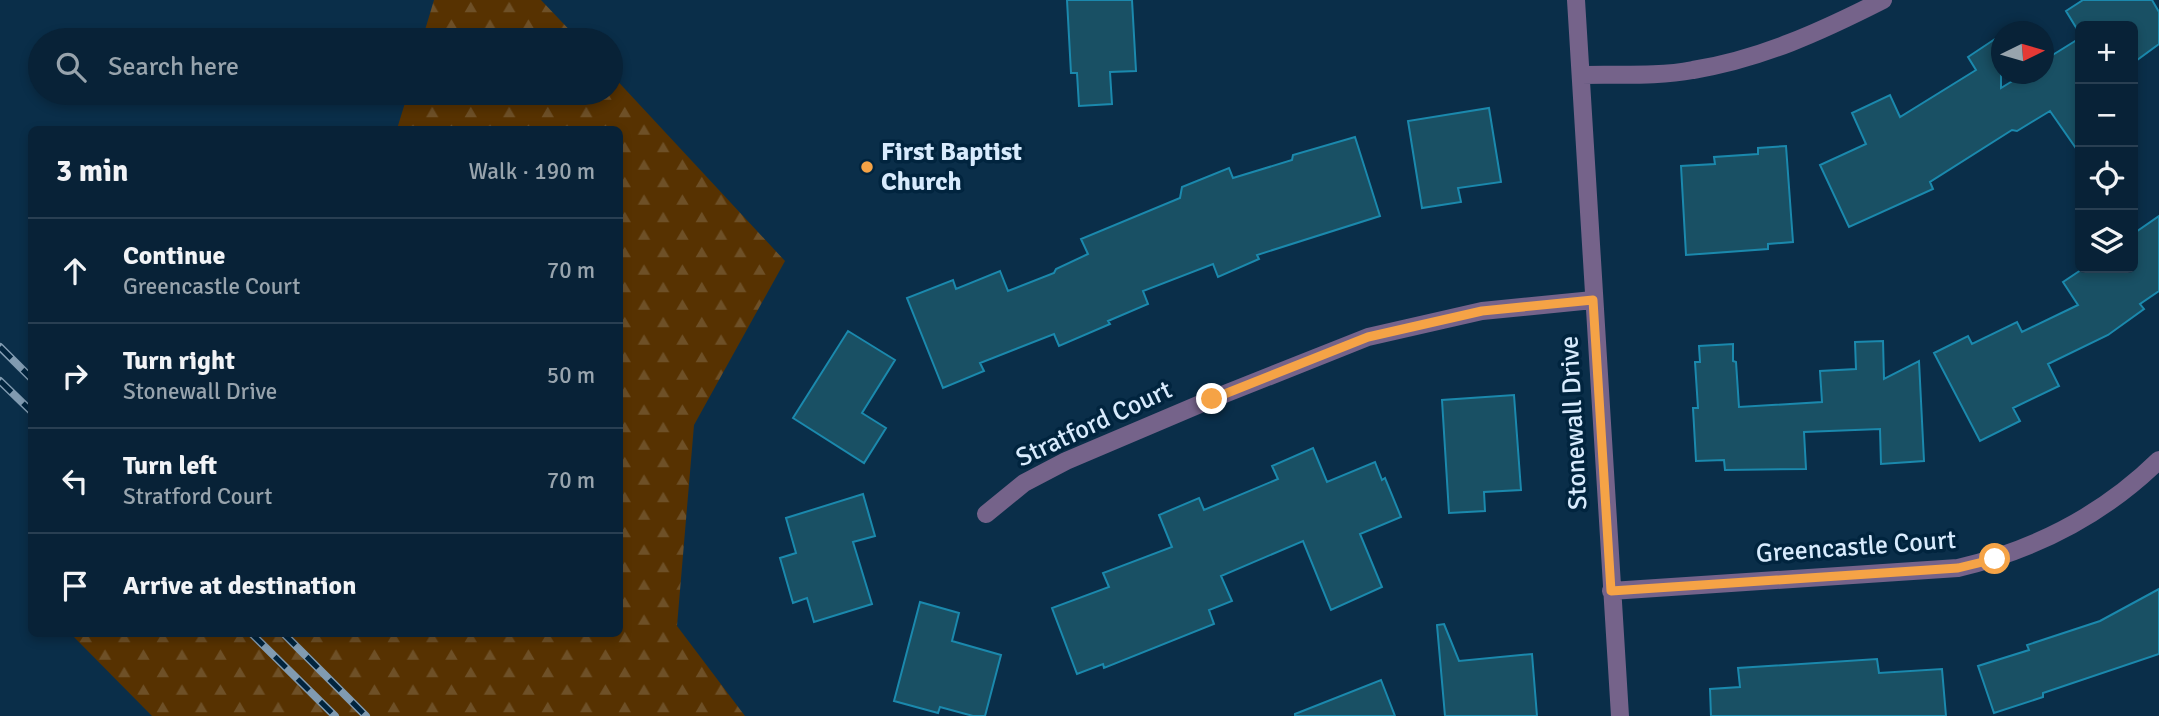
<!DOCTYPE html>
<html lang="en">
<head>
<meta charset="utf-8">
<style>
  :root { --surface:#082237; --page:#162f42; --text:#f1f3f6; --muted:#98a4ad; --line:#293f52 }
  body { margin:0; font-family:Signika,sans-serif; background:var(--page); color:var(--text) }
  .controls { position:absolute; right:21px; top:21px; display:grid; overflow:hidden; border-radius:10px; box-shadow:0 4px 10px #0003 }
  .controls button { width:63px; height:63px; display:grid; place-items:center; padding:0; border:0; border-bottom:2px solid var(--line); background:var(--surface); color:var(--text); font:35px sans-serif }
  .compass { position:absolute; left:1991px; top:21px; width:63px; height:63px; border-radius:50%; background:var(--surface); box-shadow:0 4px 10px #0003; rotate:85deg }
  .stop { position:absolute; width:21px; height:21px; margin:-16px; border:5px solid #f5a346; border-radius:50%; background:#fff }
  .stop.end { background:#f5a346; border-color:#fff; box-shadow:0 2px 7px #0008 }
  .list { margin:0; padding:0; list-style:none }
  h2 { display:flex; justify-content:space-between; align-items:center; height:91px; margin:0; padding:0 28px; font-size:30px }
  h2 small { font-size:23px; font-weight:400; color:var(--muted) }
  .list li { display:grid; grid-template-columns:46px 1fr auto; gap:21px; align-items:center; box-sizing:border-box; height:105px; padding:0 28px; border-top:2px solid var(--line) }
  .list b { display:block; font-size:26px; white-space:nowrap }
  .list p { margin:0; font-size:23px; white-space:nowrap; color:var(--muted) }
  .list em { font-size:23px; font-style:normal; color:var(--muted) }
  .icon { flex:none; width:38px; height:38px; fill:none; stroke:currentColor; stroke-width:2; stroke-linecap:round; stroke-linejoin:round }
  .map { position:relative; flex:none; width:2159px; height:716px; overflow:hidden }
  .search { position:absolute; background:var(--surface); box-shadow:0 4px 10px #0003; left:28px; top:28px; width:595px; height:77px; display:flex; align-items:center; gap:18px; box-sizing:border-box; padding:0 24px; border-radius:38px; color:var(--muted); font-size:26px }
  .panel { position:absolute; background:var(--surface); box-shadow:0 4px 10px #0003; left:28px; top:126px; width:595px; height:511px; border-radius:10px }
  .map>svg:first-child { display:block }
</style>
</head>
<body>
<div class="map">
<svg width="2159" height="716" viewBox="0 0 2159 716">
  <defs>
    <pattern id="forest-firs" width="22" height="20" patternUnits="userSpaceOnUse" patternTransform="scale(1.75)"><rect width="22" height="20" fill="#573201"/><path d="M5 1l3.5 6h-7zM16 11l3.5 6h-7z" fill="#6e5027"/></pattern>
  </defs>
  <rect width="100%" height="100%" fill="#0a2e49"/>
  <path fill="url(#forest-firs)" d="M434,0H541L579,40H422Z
    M611,74L785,261L694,425L677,626L745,716H152L71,634H620V130L397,129L408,93H611Z"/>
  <path fill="#195064" stroke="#1b89ad" stroke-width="2" d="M1067,0H1132L1136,71L1110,72L1112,104L1079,106L1077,73H1071Z
    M2083,0H2152L2159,12V44L2133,63V26H2080V34L2066,11Z
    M2001,35V88L2024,74H2043V61L2080,38V154L2050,111L2017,131L2012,130L1930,182L1933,189L1849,227L1820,165L1866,144L1852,113L1890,95L1900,117L1976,70L1968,57Z
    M1489,108L1501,182L1458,188L1461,202L1422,208L1408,121Z
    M1355,137L1380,216L1257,255L1259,259L1218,277L1213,264L1143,291L1148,304L1108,321L1110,324L1059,346L1054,334L980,363L984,371L943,388L907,298L953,280L956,289L1000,271L1008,291L1054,273L1056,269L1088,254L1081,239L1180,198L1182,187L1229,168L1233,178L1292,160L1293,155Z
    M1786,146L1793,242L1768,244V249L1686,255L1681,166L1715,164L1714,157L1758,154V148Z
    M2159,216V291L2140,304L2144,309L2108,335L2048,364L2059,386L2013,408L2020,421L1980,441L1934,353L1968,336L1972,344L2017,322L2022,332L2078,305L2063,282L2084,268H2133V234Z
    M848,331L895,360L862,413L886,428L864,463L793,418Z
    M1883,341L1884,379L1919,361L1924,461L1881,464L1880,429L1804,432L1806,469L1725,470L1724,460L1696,461L1693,408H1698L1695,362H1700L1699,346L1733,344V361L1736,362L1739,407L1822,402L1820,371L1856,369L1855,342Z
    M1514,395L1521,490L1484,492L1485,511L1449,513L1442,400Z
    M1313,448L1327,482L1375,462L1382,480L1385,478L1401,517L1360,534L1382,587L1331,610L1303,541L1221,576L1232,601L1209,610L1214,624L1104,668L1103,664L1077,674L1052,608L1109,587L1103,573L1172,547L1159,515L1199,498L1204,510L1278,479L1272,466Z
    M863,494L875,536L853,542L872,604L814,622L807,598L793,603L780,558L796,553L786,518Z
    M2159,589V654L2043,693V697L1994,713L1978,666L2029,650L2027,645L2100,621Z
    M920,602L959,613L952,641L1001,655L985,716H973L940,707L938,713L894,701Z
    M1444,624L1459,661L1532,654L1537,716H1445L1437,625Z
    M1877,659L1879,673L1942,669L1946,716H1711L1710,689L1740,687L1738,668Z
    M1381,680L1395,716H1295V714Z"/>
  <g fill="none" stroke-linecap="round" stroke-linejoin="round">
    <path stroke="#75638a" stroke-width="18" d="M1576,0L1620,716
      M1581,75C1618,74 1657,77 1693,70C1761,59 1822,31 1883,0
      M986,514L1024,483L1066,461L1212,399L1368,337L1482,311L1593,300
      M1611,591L1958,568C2034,550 2103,515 2159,460"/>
    <defs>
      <path id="rail" d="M0,347L32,379
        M0,381L32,412
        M252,634L335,716
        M284,634L366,716"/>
    </defs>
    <use href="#rail" stroke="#819bb1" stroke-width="8"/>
    <use href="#rail" stroke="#01243e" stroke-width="5" stroke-dasharray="16" stroke-linecap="butt"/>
  </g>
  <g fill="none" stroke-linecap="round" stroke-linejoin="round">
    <path stroke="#f5a346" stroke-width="9" d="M1212,399L1368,337L1482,311L1593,300L1611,591L1958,568L1995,559"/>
  </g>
  <circle fill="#f5a346" stroke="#01243e" stroke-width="2.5" cx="867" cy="167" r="7"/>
  <g text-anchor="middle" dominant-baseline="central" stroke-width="7" stroke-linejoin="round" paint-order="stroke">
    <g font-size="26" font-weight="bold" fill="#d8ebfd" stroke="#01243e" text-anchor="start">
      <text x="881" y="152">First Baptist<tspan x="881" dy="30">Church</tspan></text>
    </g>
    <g font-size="26" fill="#d8ebfd" stroke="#01243e">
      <text transform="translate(1574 423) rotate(-93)">Stonewall Drive</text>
      <text transform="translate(1094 424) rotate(-25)">Stratford Court</text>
      <text transform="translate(1856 547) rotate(-4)">Greencastle Court</text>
    </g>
  </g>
</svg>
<div class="controls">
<button>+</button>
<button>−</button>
<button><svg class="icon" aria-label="locate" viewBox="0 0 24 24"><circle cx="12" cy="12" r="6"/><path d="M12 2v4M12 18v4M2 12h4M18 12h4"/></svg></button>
<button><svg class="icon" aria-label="layers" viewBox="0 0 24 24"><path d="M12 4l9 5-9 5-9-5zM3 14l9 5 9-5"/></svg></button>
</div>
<svg class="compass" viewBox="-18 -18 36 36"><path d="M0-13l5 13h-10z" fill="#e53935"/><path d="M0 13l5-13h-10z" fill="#98a4ad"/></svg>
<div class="stop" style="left:1995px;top:559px"></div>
<div class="stop end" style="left:1212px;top:399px"></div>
<div class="search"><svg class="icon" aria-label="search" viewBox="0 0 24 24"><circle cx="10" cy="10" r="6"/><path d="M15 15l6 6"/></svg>Search here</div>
<section class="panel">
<h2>3 min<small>Walk · 190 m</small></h2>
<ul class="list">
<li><svg class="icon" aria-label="ahead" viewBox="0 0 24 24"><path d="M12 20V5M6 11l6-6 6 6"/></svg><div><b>Continue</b><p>Greencastle Court</p></div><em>70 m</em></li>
<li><svg class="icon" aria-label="right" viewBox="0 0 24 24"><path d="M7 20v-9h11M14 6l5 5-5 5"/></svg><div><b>Turn right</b><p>Stonewall Drive</p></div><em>50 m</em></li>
<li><svg class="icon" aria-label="left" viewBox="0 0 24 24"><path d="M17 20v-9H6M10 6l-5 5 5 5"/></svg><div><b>Turn left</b><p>Stratford Court</p></div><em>70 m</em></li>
<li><svg class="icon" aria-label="arrive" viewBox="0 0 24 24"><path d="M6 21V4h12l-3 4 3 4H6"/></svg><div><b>Arrive at destination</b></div></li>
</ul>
</section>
</div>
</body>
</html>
